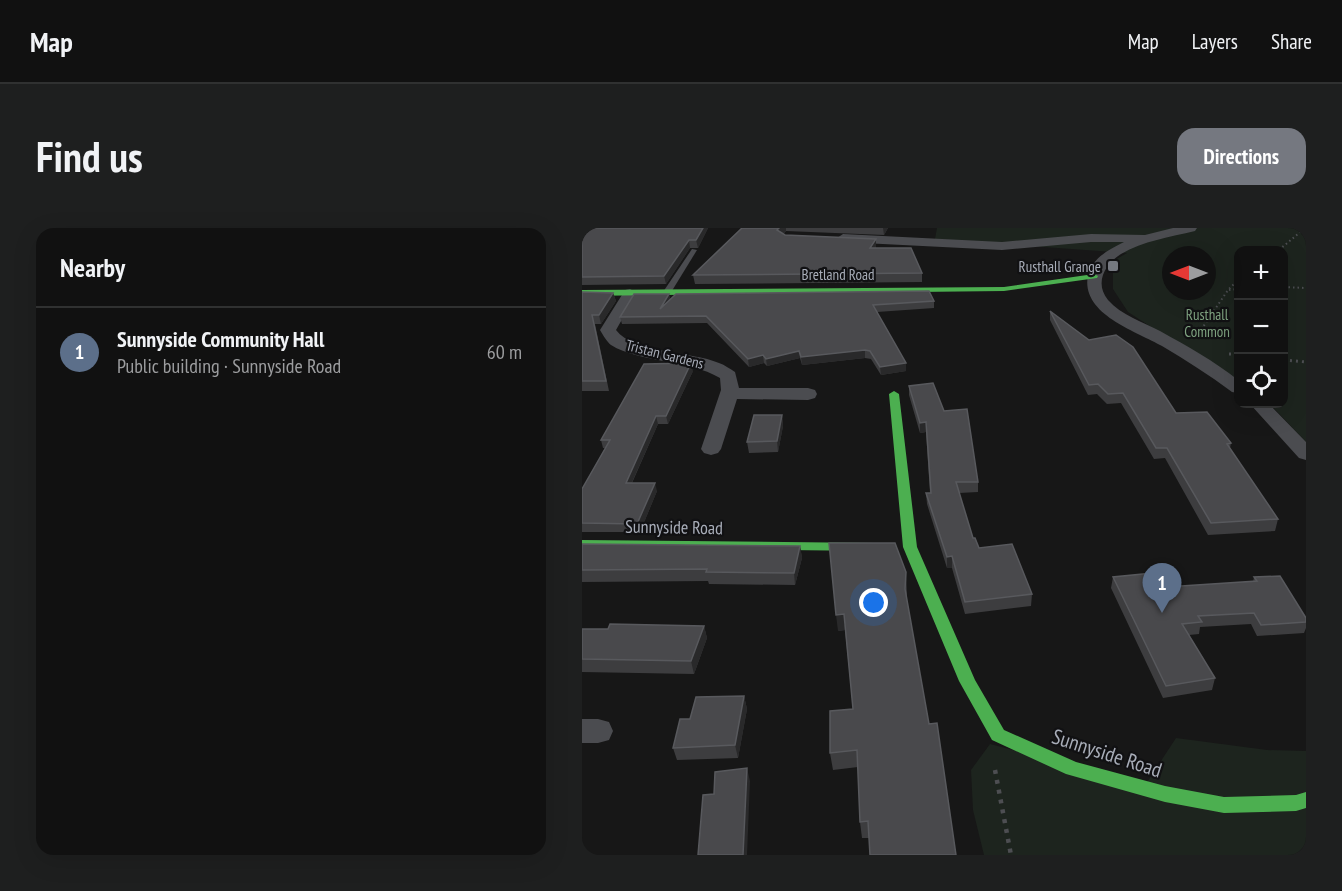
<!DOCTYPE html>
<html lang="en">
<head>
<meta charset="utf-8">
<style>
  :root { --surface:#111; --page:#1e1f1f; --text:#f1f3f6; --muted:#9c9d9f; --line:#303131; --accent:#757880 }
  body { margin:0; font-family:"PT Sans Narrow",sans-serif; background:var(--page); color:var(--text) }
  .controls { position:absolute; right:18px; top:18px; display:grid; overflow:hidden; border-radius:12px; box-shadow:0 6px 24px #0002 }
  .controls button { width:54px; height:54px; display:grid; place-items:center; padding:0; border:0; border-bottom:2px solid var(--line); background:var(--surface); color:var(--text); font:30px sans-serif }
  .compass { position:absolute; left:580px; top:18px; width:54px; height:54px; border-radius:50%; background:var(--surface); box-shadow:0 6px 24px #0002; rotate:270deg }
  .you { position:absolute; left:292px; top:375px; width:21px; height:21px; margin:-15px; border:4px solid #fff; border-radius:50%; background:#1a73e8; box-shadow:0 0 0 9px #1a73e833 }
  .badge { display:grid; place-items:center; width:39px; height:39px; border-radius:50%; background:var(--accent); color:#fff; font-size:20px; font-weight:700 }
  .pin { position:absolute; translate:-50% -50px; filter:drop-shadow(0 2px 3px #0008) }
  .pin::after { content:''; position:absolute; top:32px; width:21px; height:18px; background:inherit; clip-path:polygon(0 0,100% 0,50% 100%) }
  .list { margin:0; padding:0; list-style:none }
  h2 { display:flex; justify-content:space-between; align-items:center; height:78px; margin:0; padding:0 24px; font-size:26px }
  h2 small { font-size:20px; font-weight:400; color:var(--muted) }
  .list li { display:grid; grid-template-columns:39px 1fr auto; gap:18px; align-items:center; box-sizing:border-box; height:90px; padding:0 24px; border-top:2px solid var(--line) }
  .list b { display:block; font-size:22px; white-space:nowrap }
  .list p { margin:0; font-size:20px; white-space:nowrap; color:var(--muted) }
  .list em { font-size:20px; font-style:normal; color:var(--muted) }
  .icon { flex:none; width:33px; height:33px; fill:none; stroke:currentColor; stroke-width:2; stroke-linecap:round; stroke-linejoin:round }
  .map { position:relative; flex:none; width:724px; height:627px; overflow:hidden; border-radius:18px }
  header { display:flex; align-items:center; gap:36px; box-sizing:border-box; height:84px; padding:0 30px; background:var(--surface); border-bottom:2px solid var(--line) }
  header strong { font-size:28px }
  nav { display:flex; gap:33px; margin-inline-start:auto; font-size:21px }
  .intro { display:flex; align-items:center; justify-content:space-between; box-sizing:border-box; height:144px; padding:0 36px }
  h1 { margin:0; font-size:42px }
  .button { padding:15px 27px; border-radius:18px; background:var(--accent); color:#fff; font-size:21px; font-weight:700 }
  main { display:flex; gap:36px; padding:0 36px }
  aside { flex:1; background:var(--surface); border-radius:18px; box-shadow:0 6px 24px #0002 }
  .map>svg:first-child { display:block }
</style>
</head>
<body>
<header>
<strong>Map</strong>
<nav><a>Map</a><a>Layers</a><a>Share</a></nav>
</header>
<div class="intro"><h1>Find us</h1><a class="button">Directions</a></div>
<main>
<aside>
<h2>Nearby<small></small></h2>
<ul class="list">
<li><span class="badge" style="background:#5c6f8a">1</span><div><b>Sunnyside Community Hall</b><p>Public building · Sunnyside Road</p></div><em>60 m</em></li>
</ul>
</aside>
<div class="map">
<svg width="724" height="627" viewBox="0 0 724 627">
  <rect width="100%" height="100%" fill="#171717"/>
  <path fill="#1d241e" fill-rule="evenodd" d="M355,0H724V214L688,176H702V22H656V155L546,84L531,61V33L545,25L353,11ZM589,27H625V63H589Z
    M594,510L685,522L724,523V627H402L391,582L389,542L408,516L564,556Z"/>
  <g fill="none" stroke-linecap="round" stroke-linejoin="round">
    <path stroke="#4d4e52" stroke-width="2" stroke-dasharray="1.5 3" stroke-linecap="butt" d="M697,22L723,0
      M702,59L724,60
      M647,62L656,61
      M622,102L621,99L646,62L656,52"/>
    <path stroke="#4d4e52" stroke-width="3" stroke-dasharray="2 4" stroke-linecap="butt" d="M621,101L623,111
      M647,126H656
      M702,132L724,134"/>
    <path stroke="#4d4e52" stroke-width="4.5" stroke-dasharray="4 6" stroke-linecap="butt" d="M413,542L429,627"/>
    <path fill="#4b4c50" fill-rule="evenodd" d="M110,21L115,22L88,66H82L81,64Z"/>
    <path fill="#4b4c50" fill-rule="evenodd" d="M591,0H615L613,3C588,9 561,13 539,26C523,36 512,55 526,72C539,87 561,94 578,103C605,118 632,133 656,152V165L650,164C627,147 604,132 580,118C554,103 498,86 506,47C510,30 528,21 542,14H509L420,22L261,14L255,10L261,6L420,14L509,6L563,7Z
      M48,61L55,65L34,102C52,126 109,123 137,135C143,137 148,141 153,144L157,160H226L233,162L235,166L233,170L226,172L155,171L139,221L136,225L129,227L122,225L119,221L139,162L138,150C106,131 58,135 29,117C25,114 21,107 18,102L43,62Z
      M668,176H687L724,214V232L717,230Z
      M0,491H16L27,494L31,503L27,512L16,515H0Z"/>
    <path fill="#4caf50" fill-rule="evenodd" d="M512,46L516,48L515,50L422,63L0,68V62L422,59Z
      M312,163L317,166L335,319L393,452L422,502L494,534L583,558L642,569L714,567L724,564V580L714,583L642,585L583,574L484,546L410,512L377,453L321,319L307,166Z
      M0,312L292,315L299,319L292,323L0,320Z"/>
  </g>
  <path fill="#3d3d3f" d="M0,0H126L116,20H108L84,56L0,57Z
    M160,0H306L302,7L204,3L201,6L203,7L294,11V20L340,45V54L113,56L111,47Z
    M0,64L31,65L34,73L19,96H13L27,163H0Z
    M87,66L88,72L352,73V80L295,84L324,135V143L299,147L289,131L283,130L220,137L218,130L185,138L182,135L167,139L125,95L40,96L38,89Z
    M468,83L594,185L649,215L648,220L696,291L693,303L626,307L583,230L572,231L539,175L525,176L515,166L506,167L468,92Z
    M111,143L86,196H76L50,255L75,263L58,304H0V261L23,220H21L19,212Z
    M327,158L362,183L396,254V264L377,265L391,310L397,320L450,366L449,378L383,386L370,340H365L345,276L344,265H348L344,204L338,205L327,167Z
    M200,187L201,198L196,224L167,225L165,214Z
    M0,316L218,318L220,330L213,357L127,356L126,353L0,354Z
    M324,344L325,367L287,610H280L278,594L276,539L251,542L248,525L271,481L263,402L256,403Z
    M531,349L599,358L671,354L672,349L724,390V400L722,405L675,408L669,396L618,399L617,406L607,407L633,450L630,462L581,470L529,360Z
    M122,398L125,410L112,446L0,444V401H26Z
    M162,468L165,481L156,530L95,532L91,520L108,491Z"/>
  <path fill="#29292a" d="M121,0H126L116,20L114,12Z
    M197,0H204V3L196,10L195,2Z
    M301,0H306L302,7Z
    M294,11V19L288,28V20Z
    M107,12L108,20L84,56L82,48Z
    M31,65L34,73L19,96L17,87Z
    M87,66L88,72L78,81Z
    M283,122V130L220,137L219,129Z
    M217,123L218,130L185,138L184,131Z
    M181,127L182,135L167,139L166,131Z
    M109,135L111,143L86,196L84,188Z
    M324,135V143L299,147L298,139Z
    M200,187L201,198L196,224L195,213Z
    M74,188L76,196L46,263L44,255Z
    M344,194V204L338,205V195Z
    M73,255L75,263L58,304L55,296Z
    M218,318L220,330L213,357L212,345Z
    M370,328V340H365V329Z
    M262,386L263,402L256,403L254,387Z
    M122,398L125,410L112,446L109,433Z
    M162,468L165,481L156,530L153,517Z
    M165,540L168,553L165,627H161Z"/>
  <path fill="#49494c" stroke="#58595d" stroke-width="1.5" d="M0,0H121L114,12H107L82,48L0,49Z
    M160,0H197L195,2L203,7L294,11L288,20H329L340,45L111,47Z
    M347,63L352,73L291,77L324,135L298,139L288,123L283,122L219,129L217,123L184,131L181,127L166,131L124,88L38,89L52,66H87L78,81L94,66Z
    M0,64L31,65L17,87H10L24,153H0Z
    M468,83L507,112L534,107L551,119L594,185L625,184L649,215L645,216L696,291L629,295L585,220H574L541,165L526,166L516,156L507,157Z
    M109,135L84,188H74L44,255H73L55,296L0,295V261L28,212H19L62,136Z
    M351,155L362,183L385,181L396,254H374L391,310H393L397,320L430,316L450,366L383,374L370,328L365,329L344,265H349L344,194L338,195L327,158Z
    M172,187H200L195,213L165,214Z
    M247,315H313L324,344L323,361L347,496L355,495L374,627H288L286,593L278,594L275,522L248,525V483L271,481L262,386L254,387Z
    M0,316L218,318L212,345L124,344L125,341L0,342Z
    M591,343L599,358L675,353L672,349L698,348L724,390V394L679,397L672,385L616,388L620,394L600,396L633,450L584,458L531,349Z
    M28,396L122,398L109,433L0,431V401H26Z
    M162,468L153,517L91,520L98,491H108L114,469Z
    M165,540L161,627H116L121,567L132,566L133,544Z"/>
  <rect fill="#757880" stroke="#111113" stroke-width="2" x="525" y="32" width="12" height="12" rx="3"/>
  <g text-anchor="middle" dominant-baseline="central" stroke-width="4.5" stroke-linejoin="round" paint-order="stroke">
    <g font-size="15" fill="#a8adb8" stroke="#111113" text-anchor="end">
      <text x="519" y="38">Rusthall Grange</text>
    </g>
    <g font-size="15" fill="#a8adb8" stroke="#111113">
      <text x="256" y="46">Bretland Road</text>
      <text transform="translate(83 126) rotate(14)">Tristan Gardens</text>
    </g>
    <g font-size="15" fill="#7fa381" stroke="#111113">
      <text x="625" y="86">Rusthall<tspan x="625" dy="17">Common</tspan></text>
    </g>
    <g font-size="18" fill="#a8adb8" stroke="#111113">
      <text transform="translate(92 299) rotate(1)">Sunnyside Road</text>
    </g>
    <g font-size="21" fill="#a8adb8" stroke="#111113">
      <text transform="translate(525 525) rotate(18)">Sunnyside Road</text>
    </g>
  </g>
</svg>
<div class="controls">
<button>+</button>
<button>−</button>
<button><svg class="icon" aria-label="locate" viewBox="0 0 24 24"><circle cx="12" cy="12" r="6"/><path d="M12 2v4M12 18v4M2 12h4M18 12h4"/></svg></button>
</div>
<svg class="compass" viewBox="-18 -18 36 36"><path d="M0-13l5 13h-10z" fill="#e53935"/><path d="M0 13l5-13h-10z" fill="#9c9d9f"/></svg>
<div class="you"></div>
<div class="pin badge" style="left:580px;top:385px;background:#5c6f8a">1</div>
</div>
</main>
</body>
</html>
